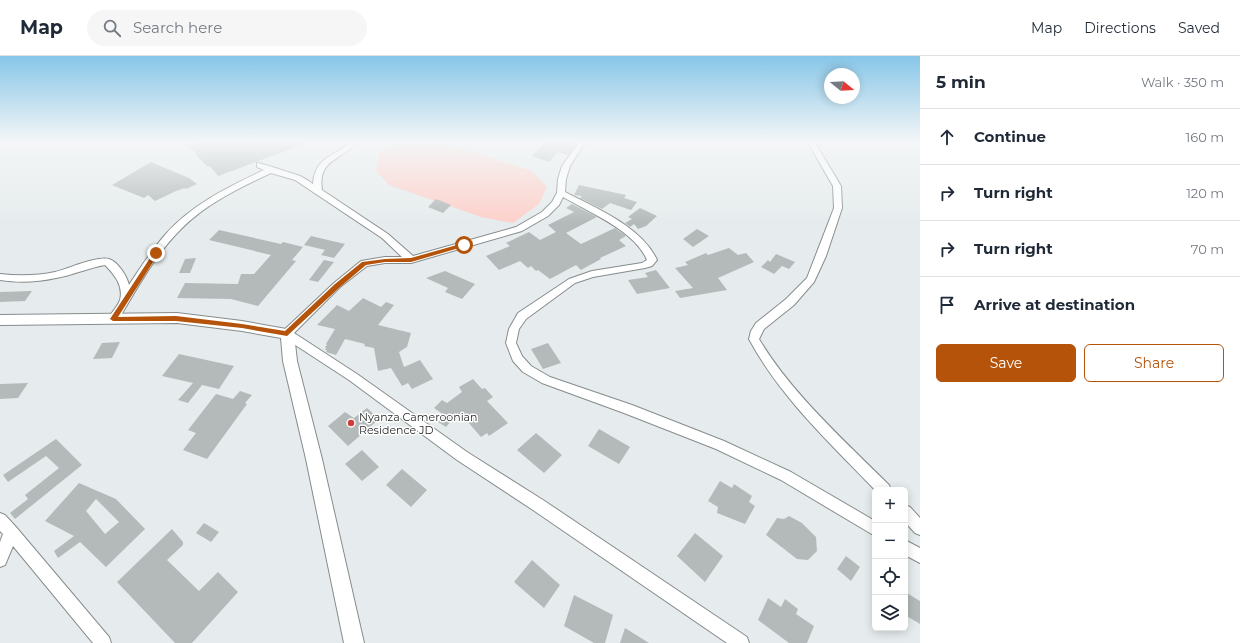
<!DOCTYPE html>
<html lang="en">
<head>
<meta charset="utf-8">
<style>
  :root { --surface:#fff; --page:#f6f6f7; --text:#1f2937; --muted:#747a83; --line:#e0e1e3; --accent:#b45309 }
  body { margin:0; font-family:Montserrat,sans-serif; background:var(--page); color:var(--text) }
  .controls { position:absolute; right:12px; bottom:12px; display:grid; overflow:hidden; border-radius:6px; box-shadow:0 2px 10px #0003 }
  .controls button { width:36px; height:36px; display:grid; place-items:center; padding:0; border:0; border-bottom:1px solid var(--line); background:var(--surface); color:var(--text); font:20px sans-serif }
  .compass { position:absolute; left:824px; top:12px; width:36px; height:36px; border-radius:50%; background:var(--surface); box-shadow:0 2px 10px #0003; rotate:108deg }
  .stop { position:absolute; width:12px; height:12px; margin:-9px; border:3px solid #b45309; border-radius:50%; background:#fff }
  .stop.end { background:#b45309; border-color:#fff; box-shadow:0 1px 4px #0008 }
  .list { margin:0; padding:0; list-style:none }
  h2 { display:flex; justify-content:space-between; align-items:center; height:52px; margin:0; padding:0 16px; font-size:17px }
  h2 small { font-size:13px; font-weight:400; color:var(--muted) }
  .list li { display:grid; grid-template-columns:26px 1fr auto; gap:12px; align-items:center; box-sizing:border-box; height:56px; padding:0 16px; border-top:1px solid var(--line) }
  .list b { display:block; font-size:15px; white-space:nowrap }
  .list em { font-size:13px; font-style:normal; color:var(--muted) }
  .actions { display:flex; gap:8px; padding:12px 16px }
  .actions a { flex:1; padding:9px 0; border:1px solid var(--accent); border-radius:6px; text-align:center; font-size:14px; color:var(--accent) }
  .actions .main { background:var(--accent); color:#fff }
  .icon { flex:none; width:22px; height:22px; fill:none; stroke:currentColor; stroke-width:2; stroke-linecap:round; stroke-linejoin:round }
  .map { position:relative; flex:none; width:920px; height:587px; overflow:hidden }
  header { display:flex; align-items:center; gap:24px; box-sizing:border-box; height:56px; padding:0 20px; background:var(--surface); border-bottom:1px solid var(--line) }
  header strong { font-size:19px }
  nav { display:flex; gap:22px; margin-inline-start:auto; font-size:14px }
  .search { width:280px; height:36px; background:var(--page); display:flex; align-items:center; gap:10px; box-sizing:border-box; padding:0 14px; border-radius:22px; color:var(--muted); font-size:15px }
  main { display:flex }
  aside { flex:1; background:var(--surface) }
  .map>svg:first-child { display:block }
</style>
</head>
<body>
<header>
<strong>Map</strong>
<div class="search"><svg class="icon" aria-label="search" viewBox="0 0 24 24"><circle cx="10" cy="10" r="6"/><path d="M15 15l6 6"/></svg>Search here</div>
<nav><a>Map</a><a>Directions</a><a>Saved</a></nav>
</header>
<main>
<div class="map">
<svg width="920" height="587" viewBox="0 0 920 587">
  <rect width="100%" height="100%" fill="#e6eced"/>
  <path fill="#fdd0ca" d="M400,85H439L532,115L547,131L539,148L513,167L481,161L389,129L376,115L379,97Z"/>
  <path fill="#b4baba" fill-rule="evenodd" d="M203,85H313L218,120L210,110L208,111L195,98H197L188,90Z
    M547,85H572L570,87L576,88L568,99L557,96L549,106L532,100Z
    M151,106L189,122L197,128L186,133L185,132L176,135L155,145L148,139L144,142L112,129Z
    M579,129L626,139L624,142L637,146L631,154L610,147L602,153L580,142L582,140L574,139Z
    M436,143L451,149L443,157L428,151Z
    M572,148L597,161L566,177L581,188L615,172L626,180L619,184L626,190L600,202L601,203L581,214L576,209L550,223L538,214L536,215L531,210L528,212L520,205L499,214L486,200L510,190L506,187L529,176L540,184L556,176L548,169L574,156L566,152Z
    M640,152L657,160L646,170L638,173L634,168L630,171L625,167L632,163L628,161Z
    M697,173L709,180L693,191L683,183Z
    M219,174L281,188L283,186L303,191L292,204L296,205L258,250L231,243L177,242L185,227L238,228L241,218H254L271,199L209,184Z
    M311,180L345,188L334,202L321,199L325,194L304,189Z
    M729,192L738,199L746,197L754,206L718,222L727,234L680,242L675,235L693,232L675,212L688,209L685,206L706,197L708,199Z
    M776,198L795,206L789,213L782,210L774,218L761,211L768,204L770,206Z
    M196,202L190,217H179L185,203Z
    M324,204L334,206L318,226L309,224Z
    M656,214L670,232L637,238L628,224L648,221L645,217Z
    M445,215L475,228L462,243L445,236L448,232L426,222Z
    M32,235L25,245L0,246V236Z
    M363,242L381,251L386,246L394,249L378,269L411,277L407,291L399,296L404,311L420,304L433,323L412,333L408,327L402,330L391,312L378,315L374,292L364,290L365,288L345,283L336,299L326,296L327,294H325L326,292L325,291L327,289L326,288L335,273L317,269L337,249L349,255Z
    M120,286L112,302L93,303L102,287Z
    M548,287L561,307L543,313L531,293Z
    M179,298L234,310L219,333L202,329L188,347L178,344L193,327L162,320Z
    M473,323L482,333L485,332L493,341L487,345L508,367L489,380L487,377L481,381L461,358L453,366L451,365L446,371L438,366L444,359L434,352L442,344L447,347L462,336L459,331Z
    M28,327L18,342L0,343V328Z
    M240,335L252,339L245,347L247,348L207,403L183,394L196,377L188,374L216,338L233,343Z
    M367,352L379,363L348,390L328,370L345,356L354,362Z
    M599,373L630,391L619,408L588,390Z
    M536,377L562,399L544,417L517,394Z
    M56,383L82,409L15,463L10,457L28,443L25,439L59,412L46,400L8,426L3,419Z
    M362,394L379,411L362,425L345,408Z
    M402,413L427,434L411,451L386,429Z
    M720,425L732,432L734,428L752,440L749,446L755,450L745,468L717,457L718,451L708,445Z
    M79,427L116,443L145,473L106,511L80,486L58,502L54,495L74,480L45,465ZM96,443L119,466L105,478L86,455Z
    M789,460L802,467L816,481L817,495L808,504L797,503L766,479L777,462L784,463Z
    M204,467L219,476L211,486L196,477Z
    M172,473L183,486V489L167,504L199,535L218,516L238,536L192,587H175L117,526Z
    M695,477L723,500L705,526L677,500Z
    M846,500L860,511L851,525L837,513Z
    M532,504L560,529L544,552L514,526Z
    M905,536L920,545V568L905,559Z
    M574,539L613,559L605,587H594L564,570Z
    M768,542L781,551L785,543L798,553L796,558L814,570L807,587H789L758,564Z
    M625,572L649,587H620Z"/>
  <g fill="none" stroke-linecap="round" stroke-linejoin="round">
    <defs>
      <path id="minor" d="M351,85H358C344,104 317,102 322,134L388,178L413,200L516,171L542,156L552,146L557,137L558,123L562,110L580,85H586L570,110L566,123L565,136C596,152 642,171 657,204L652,210L645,212L593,221L575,227L526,263L519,273L516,287L522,300L531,310L550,321L632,349L724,385L791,416L875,465V480L781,424L716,393L624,357L542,327L523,316L513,305L506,287L509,273L518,257L569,223L592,215L642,207L647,204C635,175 589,156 563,141L559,149L548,160L522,175L411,207H385L367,210L340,231L294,277L357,318L467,396L543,444L747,581L749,587H727L533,454L457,404L349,324L283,281L282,278L283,275L334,227L361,205L385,201H402L382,182L295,124L271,117C239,132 206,148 181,173C154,200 136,234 117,266H109L108,263C111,257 118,250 120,244C124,230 114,218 105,209C88,212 73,219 56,222C38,226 19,227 0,224V218C18,220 37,220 55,216C68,213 96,200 109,203C118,206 127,220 129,229C140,212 151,195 165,179C191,149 228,131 264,114L257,111V107C261,107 294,118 300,120C304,122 309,125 313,128C315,99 336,101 351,85Z
        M807,85H814L841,130L842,152L826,200L814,226L794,249L764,273L759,283C791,337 845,385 889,429L891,434H875C830,387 780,341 749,283L751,275L756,267L786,243L807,222L834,152L833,130Z
        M905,449L910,451L920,462V479L915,477L905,466Z
        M0,457L5,459L16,471L109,581L111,587H93L13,490L5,509L0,511V486L3,478L0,475Z
        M905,484L920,492V507L905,499Z"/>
      <path id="major" d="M177,257L242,265L292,274L294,278L297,305L322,403L364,587H344L306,403L283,305L281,282L242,275L177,267L0,269V259Z"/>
    </defs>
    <use href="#minor" stroke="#868c8c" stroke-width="2"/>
    <use href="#major" stroke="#868c8c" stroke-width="2"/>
    <use href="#minor" fill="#fff" fill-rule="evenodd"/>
    <use href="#major" fill="#fff" fill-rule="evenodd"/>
  </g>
  <linearGradient id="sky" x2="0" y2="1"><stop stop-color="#87c6e8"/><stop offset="0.51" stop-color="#f4f6f7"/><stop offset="1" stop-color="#f4f6f7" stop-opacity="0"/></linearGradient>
  <rect width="920" height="167" fill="url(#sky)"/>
  <path fill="#b45309" d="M464,187L466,189V190L411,206H385L366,209L340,231L287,280L242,272L176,265H113L110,263L154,196L156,195L159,197L118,261L176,260L242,268L285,275L335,228L362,206L385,203L411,202Z"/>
  <circle fill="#cc3e39" stroke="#fff" stroke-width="1.5" cx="351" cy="367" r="4"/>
  <g text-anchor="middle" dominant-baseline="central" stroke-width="3" stroke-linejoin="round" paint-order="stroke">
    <g font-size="11" fill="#282b2b" stroke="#fff" text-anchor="start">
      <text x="359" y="361">Nyanza Cameroonian<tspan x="359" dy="13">Residence JD</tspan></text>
    </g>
  </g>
</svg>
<div class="controls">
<button>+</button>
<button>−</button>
<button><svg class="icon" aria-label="locate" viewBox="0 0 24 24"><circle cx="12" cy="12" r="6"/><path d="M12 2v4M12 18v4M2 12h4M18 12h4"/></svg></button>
<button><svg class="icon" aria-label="layers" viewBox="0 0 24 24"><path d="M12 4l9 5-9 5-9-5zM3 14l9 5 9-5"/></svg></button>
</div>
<svg class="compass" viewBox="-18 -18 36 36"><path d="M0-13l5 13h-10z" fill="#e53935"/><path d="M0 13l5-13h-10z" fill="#747a83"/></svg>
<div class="stop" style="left:464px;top:189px"></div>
<div class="stop end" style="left:156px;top:197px"></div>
</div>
<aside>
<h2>5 min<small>Walk · 350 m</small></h2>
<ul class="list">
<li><svg class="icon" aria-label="ahead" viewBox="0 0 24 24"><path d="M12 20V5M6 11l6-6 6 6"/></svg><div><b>Continue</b></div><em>160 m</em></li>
<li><svg class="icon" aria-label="right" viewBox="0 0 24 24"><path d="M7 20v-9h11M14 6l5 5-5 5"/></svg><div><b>Turn right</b></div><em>120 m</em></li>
<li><svg class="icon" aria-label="right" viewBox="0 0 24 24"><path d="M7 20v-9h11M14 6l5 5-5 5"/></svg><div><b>Turn right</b></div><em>70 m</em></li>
<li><svg class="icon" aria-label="arrive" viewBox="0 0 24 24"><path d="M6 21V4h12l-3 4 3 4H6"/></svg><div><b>Arrive at destination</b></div></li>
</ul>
<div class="actions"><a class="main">Save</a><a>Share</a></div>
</aside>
</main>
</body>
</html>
